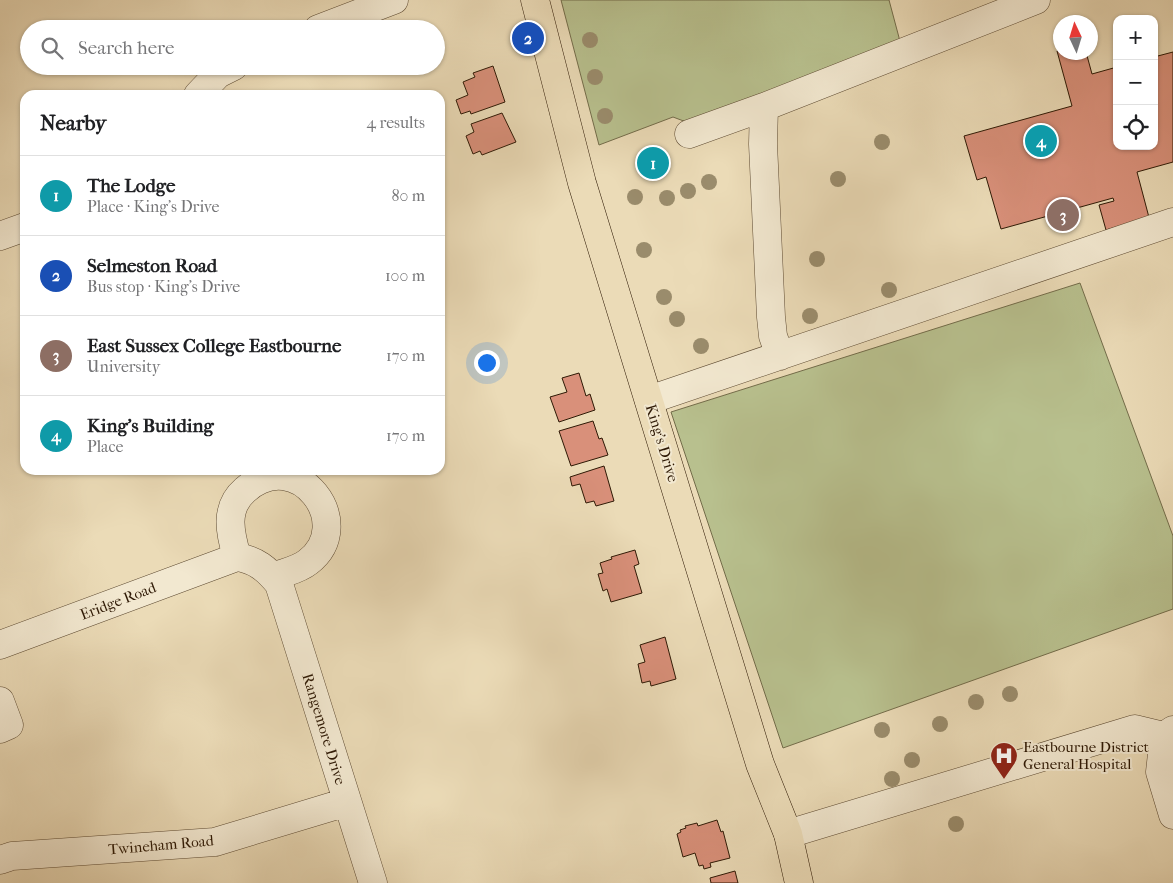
<!DOCTYPE html>
<html lang="en">
<head>
<meta charset="utf-8">
<style>
  :root { --surface:#fff; --page:#f6f6f6; --text:#202124; --muted:#757577; --line:#e0e0e0; --accent:#db2777 }
  body { margin:0; font-family:"IM FELL French Canon",serif; background:var(--page); color:var(--text) }
  .controls { position:absolute; right:15px; top:15px; display:grid; overflow:hidden; border-radius:10px; box-shadow:0 1px 4px #0004 }
  .controls button { width:45px; height:45px; display:grid; place-items:center; padding:0; border:0; border-bottom:1px solid var(--line); background:var(--surface); color:var(--text); font:25px sans-serif }
  .compass { position:absolute; left:1053px; top:15px; width:45px; height:45px; border-radius:50%; background:var(--surface); box-shadow:0 1px 4px #0004; rotate:356deg }
  .you { position:absolute; left:486px; top:362px; width:18px; height:18px; margin:-12px; border:4px solid #fff; border-radius:50%; background:#1a73e8; box-shadow:0 0 0 8px #1a73e833 }
  .badge { display:grid; place-items:center; width:32px; height:32px; border-radius:50%; background:var(--accent); color:#fff; font-size:16px; font-weight:700 }
  .pin { position:absolute; translate:-50% -50%; border:2px solid #fff; box-shadow:0 1px 5px #0006 }
  .list { margin:0; padding:0; list-style:none }
  h2 { display:flex; justify-content:space-between; align-items:center; height:65px; margin:0; padding:0 20px; font-size:21px }
  h2 small { font-size:16px; font-weight:400; color:var(--muted) }
  .list li { display:grid; grid-template-columns:32px 1fr auto; gap:15px; align-items:center; box-sizing:border-box; height:80px; padding:0 20px; border-top:1px solid var(--line) }
  .list b { display:block; font-size:19px; white-space:nowrap }
  .list p { margin:0; font-size:16px; white-space:nowrap; color:var(--muted) }
  .list em { font-size:16px; font-style:normal; color:var(--muted) }
  .icon { flex:none; width:28px; height:28px; fill:none; stroke:currentColor; stroke-width:2; stroke-linecap:round; stroke-linejoin:round }
  .map { position:relative; flex:none; width:1173px; height:883px; overflow:hidden }
  .search { position:absolute; background:var(--surface); box-shadow:0 1px 4px #0004; left:20px; top:20px; width:425px; height:55px; display:flex; align-items:center; gap:12px; box-sizing:border-box; padding:0 18px; border-radius:28px; color:var(--muted); font-size:19px }
  .panel { position:absolute; background:var(--surface); box-shadow:0 1px 4px #0004; left:20px; top:90px; width:425px; height:385px; border-radius:15px }
  .map>svg:first-child { display:block }
</style>
</head>
<body>
<div class="map">
<svg width="1173" height="883" viewBox="0 0 1173 883">
  <rect width="100%" height="100%" fill="#ebdbb7"/>
  <filter id="stains"><feTurbulence type="fractalNoise" baseFrequency=".004" numOctaves="4"/><feColorMatrix values="0 0 0 0 .2 0 0 0 0 .09 0 0 0 0 .02 0 0 0 .5 -.17"/></filter>
  <radialGradient id="worn" r=".72"><stop offset=".6" stop-color="#630" stop-opacity="0"/><stop offset="1" stop-color="#630" stop-opacity=".3"/></radialGradient>
  <path fill="#b8c08e" stroke="#736c4a" d="M561,0H889L901,45L689,123L673,117L599,145Z
    M1080,283L1173,536V609L783,748L671,412Z"/>
  <path fill="#d9907a" stroke="#2e1905" d="M1060,50V52H1086L1092,74L1117,67V146H1154V57L1173,52V162L1137,172L1151,225L1120,226L1106,230L1099,205L1114,201L1113,198L1001,229L986,177L977,180L964,136L1072,106L1057,51Z
    M493,66L505,102L471,114L470,111L461,114L456,100L468,95L463,82L475,77L473,73Z
    M502,113L516,142L482,155L480,151L473,154L466,136L474,132L471,124Z
    M664,150L669,166L643,176L637,161Z
    M579,373L586,396L590,394L595,410L559,422L550,397L567,392L562,378Z
    M593,421L599,439L602,438L608,455L571,466L559,431Z
    M604,466L614,501L596,506L594,501L586,503L580,484L572,486L570,477Z
    M635,550L639,564L634,566L642,593L611,602L607,589L603,591L598,574L603,573L600,563L612,559L611,557Z
    M665,637L676,679L651,686L650,681L642,683L638,664L645,662L640,645Z
    M717,820L721,832L723,831L730,858L710,863L711,867L704,869L703,865L699,866L695,853L683,857L677,834L681,832L680,830L686,828L685,826L697,823L698,826Z
    M735,871L738,883H711L710,878Z"/>
  <g fill="none" stroke-linecap="round" stroke-linejoin="round">
    <defs>
      <path id="minor" d="M318,29L394,0
        M198,95L218,74L234,66
        M689,134L764,107
        M0,236L25,227
        M780,356L773,336L771,317L763,144L764,107L1036,0
        M649,400L1173,222
        M237,557C256,560 267,569 279,584L373,883
        M237,557C230,533 224,508 245,490C297,443 358,524 308,562C298,570 285,572 273,577
        M0,645L237,557
        M0,701L9,725L0,729
        M1173,730L1164,736L1160,772L1173,815
        M788,834L1135,729L1164,736
        M0,860L12,856L215,842L347,802"/>
      <path id="major" d="M535,0L582,183L760,764L788,834L799,883"/>
    </defs>
    <use href="#minor" stroke="#5d4a32" stroke-width="29"/>
    <use href="#major" stroke="#2e1905" stroke-width="29"/>
    <use href="#minor" stroke="#f2e8d0" stroke-width="28"/>
    <use href="#major" stroke="#ebdbb7" stroke-width="28"/>
  </g>
  <g fill="#9a8c6c">
    <circle cx="590" cy="40" r="8"/>
    <circle cx="595" cy="77" r="8"/>
    <circle cx="605" cy="116" r="8"/>
    <circle cx="882" cy="142" r="8"/>
    <circle cx="838" cy="179" r="8"/>
    <circle cx="709" cy="182" r="8"/>
    <circle cx="688" cy="191" r="8"/>
    <circle cx="635" cy="197" r="8"/>
    <circle cx="667" cy="198" r="8"/>
    <circle cx="644" cy="250" r="8"/>
    <circle cx="817" cy="259" r="8"/>
    <circle cx="889" cy="290" r="8"/>
    <circle cx="664" cy="297" r="8"/>
    <circle cx="810" cy="316" r="8"/>
    <circle cx="677" cy="319" r="8"/>
    <circle cx="701" cy="346" r="8"/>
    <circle cx="1010" cy="694" r="8"/>
    <circle cx="976" cy="702" r="8"/>
    <circle cx="940" cy="724" r="8"/>
    <circle cx="882" cy="730" r="8"/>
    <circle cx="912" cy="760" r="8"/>
    <circle cx="892" cy="779" r="8"/>
    <circle cx="956" cy="824" r="8"/>
  </g>
  <defs>
    <symbol id="hospital-pin" viewBox="-11 -11 22 30"><path d="M0 17L-7.5 6A9.5 9.5 0 1 1 7.5 6Z" fill="#8f2418" stroke="#f2e8d0"/><path d="M-5-5h3v3.5h4V-5h3V5h-3V1.5h-4V5h-3Z" fill="#fff"/></symbol>
  </defs>
  <g fill-rule="evenodd">
    <use href="#hospital-pin" x="988" y="740" width="32" height="43"/>
  </g>
  <g text-anchor="middle" dominant-baseline="central" stroke-width="4" stroke-linejoin="round" paint-order="stroke">
    <g font-size="15" fill="#2e1905" stroke="#f2e8d0">
      <text transform="translate(662 443) rotate(73)">King's Drive</text>
      <text transform="translate(118 601) rotate(-21)">Eridge Road</text>
      <text transform="translate(324 729) rotate(73)">Rangemore Drive</text>
      <text transform="translate(161 845) rotate(-5)">Twineham Road</text>
    </g>
    <g font-size="15" fill="#2e1905" stroke="#f2e8d0" text-anchor="start">
      <text x="1023" y="747">Eastbourne District<tspan x="1023" dy="17">General Hospital</tspan></text>
    </g>
  </g>
  <rect width="100%" height="100%" filter="url(#stains)"/>
  <rect width="100%" height="100%" fill="url(#worn)"/>
</svg>
<div class="controls">
<button>+</button>
<button>−</button>
<button><svg class="icon" aria-label="locate" viewBox="0 0 24 24"><circle cx="12" cy="12" r="6"/><path d="M12 2v4M12 18v4M2 12h4M18 12h4"/></svg></button>
</div>
<svg class="compass" viewBox="-18 -18 36 36"><path d="M0-13l5 13h-10z" fill="#e53935"/><path d="M0 13l5-13h-10z" fill="#757577"/></svg>
<div class="you"></div>
<div class="pin badge" style="left:653px;top:163px;background:#0f9aa8">1</div>
<div class="pin badge" style="left:528px;top:38px;background:#1a4fb4">2</div>
<div class="pin badge" style="left:1063px;top:215px;background:#8d6e63">3</div>
<div class="pin badge" style="left:1041px;top:141px;background:#0f9aa8">4</div>
<div class="search"><svg class="icon" aria-label="search" viewBox="0 0 24 24"><circle cx="10" cy="10" r="6"/><path d="M15 15l6 6"/></svg>Search here</div>
<section class="panel">
<h2>Nearby<small>4 results</small></h2>
<ul class="list">
<li><span class="badge" style="background:#0f9aa8">1</span><div><b>The Lodge</b><p>Place · King's Drive</p></div><em>80 m</em></li>
<li><span class="badge" style="background:#1a4fb4">2</span><div><b>Selmeston Road</b><p>Bus stop · King's Drive</p></div><em>100 m</em></li>
<li><span class="badge" style="background:#8d6e63">3</span><div><b>East Sussex College Eastbourne</b><p>University</p></div><em>170 m</em></li>
<li><span class="badge" style="background:#0f9aa8">4</span><div><b>King's Building</b><p>Place</p></div><em>170 m</em></li>
</ul>
</section>
</div>
</body>
</html>
